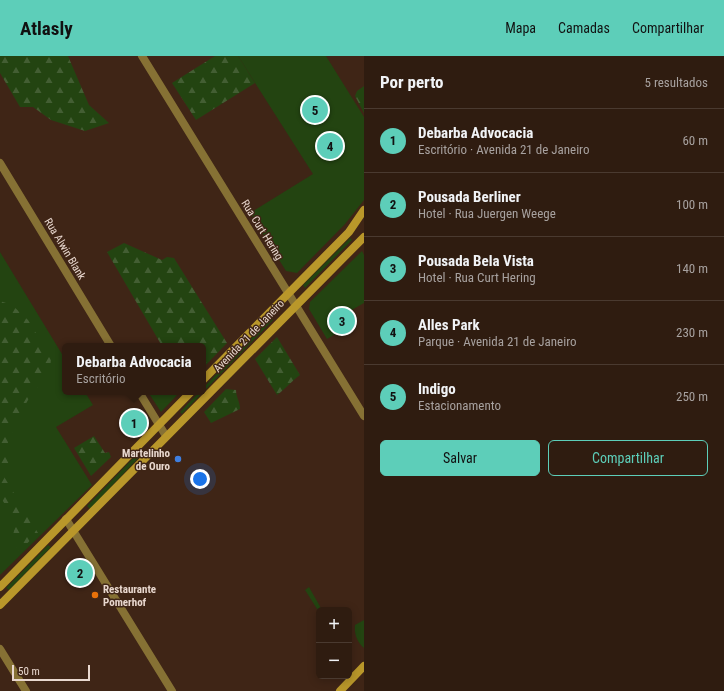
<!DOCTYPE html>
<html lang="pt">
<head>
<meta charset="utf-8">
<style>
  :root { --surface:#2f1c10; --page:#3b291e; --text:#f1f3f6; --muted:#a7a19f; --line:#4a3a30; --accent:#5dceb9 }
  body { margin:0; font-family:"Roboto Condensed",sans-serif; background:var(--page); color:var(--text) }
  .controls { position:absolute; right:12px; bottom:12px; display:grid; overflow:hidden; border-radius:6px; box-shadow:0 2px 10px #0003 }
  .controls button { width:36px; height:36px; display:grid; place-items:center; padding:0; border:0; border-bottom:1px solid var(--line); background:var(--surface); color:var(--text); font:20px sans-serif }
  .scale { position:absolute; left:12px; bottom:10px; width:78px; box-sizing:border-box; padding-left:4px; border:2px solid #e9d8cf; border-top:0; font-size:11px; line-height:14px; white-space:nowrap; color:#e9d8cf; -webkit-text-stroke:3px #3f2516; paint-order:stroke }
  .you { position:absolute; left:200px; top:423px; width:14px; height:14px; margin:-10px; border:3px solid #fff; border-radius:50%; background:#1a73e8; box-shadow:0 0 0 6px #1a73e833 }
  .badge { display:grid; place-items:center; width:26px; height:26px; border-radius:50%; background:var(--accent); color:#111; font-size:13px; font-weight:700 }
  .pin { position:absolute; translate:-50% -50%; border:2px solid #fff; box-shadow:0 1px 4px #0006 }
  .popup { position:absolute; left:62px; top:287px; width:144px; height:52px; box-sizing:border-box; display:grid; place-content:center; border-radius:6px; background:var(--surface); filter:drop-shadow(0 1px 3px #0005); font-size:13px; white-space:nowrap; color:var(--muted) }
  .popup b { font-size:15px; color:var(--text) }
  .popup::after { content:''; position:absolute; left:50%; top:100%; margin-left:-8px; border:8px solid transparent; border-top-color:var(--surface) }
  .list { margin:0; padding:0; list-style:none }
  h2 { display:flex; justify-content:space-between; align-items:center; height:52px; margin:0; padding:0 16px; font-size:17px }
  h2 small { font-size:13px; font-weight:400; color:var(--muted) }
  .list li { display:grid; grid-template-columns:26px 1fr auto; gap:12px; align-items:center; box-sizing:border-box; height:64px; padding:0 16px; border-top:1px solid var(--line) }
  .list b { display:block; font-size:15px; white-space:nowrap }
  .list p { margin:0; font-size:13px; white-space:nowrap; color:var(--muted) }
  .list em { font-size:13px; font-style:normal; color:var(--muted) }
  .actions { display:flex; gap:8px; padding:12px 16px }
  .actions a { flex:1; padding:9px 0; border:1px solid var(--accent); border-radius:6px; text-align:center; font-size:14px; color:var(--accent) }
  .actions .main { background:var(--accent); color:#111 }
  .map { position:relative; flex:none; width:364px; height:635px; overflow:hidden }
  header { display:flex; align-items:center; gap:24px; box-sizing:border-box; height:56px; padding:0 20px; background:var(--accent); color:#111 }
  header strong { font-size:19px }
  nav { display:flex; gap:22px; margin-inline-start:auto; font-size:14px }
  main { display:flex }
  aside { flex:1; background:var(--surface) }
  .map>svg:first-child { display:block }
</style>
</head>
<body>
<header>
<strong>Atlasly</strong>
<nav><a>Mapa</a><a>Camadas</a><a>Compartilhar</a></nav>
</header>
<main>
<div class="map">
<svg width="364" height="635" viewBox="0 0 364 635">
  <defs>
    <pattern id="forest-firs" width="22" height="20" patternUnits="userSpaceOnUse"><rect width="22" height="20" fill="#234411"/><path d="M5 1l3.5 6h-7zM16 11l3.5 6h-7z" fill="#435e33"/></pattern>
  </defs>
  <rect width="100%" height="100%" fill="#3f2516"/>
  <path fill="#234411" d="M238,0H326L364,61V144L345,168L297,217L286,215L250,157L313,118Z
    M350,182L352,184L305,232L303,229Z
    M362,195L364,199V247L350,255L347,251L328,262L337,277L327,283L309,253L310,246Z
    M0,196L65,303V336H85L93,349L56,371L92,429L0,519Z
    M271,262L273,264L182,358L180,356L199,336H203V332Z
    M148,336H180L161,356Z
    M142,393L145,395L90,453L87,450Z
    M48,489L51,491L9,534L6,532Z
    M309,531L322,554H319V556L305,534Z
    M364,564V592C357,586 354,578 355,569Z"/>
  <path fill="url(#forest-firs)" d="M0,0H68L89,49L109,67L85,75L51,64L33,51H20L0,17Z
    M215,0H238L255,27L196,64L172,27Z
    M364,30V57L355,40L357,35Z
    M124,187L162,204L167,201L174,202L227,287L203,312V290H162L107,196Z
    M0,245L12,249L28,264L51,302L50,314L28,344L19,360L4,396L11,413L3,419L38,477L19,495L12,483L16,467L0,440Z
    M277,281L300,319C291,326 286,332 277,339L255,303Z
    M226,333L236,334C236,341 240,346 240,353L211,367L204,356Z
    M94,380L105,397L109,396L111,401L91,420L74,392Z"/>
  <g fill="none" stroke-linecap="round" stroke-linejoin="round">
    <path stroke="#867134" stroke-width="8" d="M142,0L364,360
      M0,107L111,290
      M139,336L166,380"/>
    <path stroke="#867134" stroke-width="8" d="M66,463L172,635
      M0,593L26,635"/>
    <path stroke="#b9972a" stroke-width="8" d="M203,324L349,176L364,154
      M0,531L191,336
      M0,549L364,181
      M340,635L364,610"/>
  </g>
  <circle fill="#3f7fe0" stroke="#3f2516" stroke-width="1.5" cx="178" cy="403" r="4"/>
  <circle fill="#e8710a" stroke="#3f2516" stroke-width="1.5" cx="95" cy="539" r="4"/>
  <g text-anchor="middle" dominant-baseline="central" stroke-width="3" stroke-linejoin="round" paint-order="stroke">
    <g font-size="11" fill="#e9d8cf" stroke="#3f2516">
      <text transform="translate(262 174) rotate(58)">Rua Curt Hering</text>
      <text transform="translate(65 193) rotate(59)">Rua Alwin Blank</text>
      <text transform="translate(249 280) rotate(-46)">Avenida 21 de Janeiro</text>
    </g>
    <g font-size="11" font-weight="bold" fill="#e9d8cf" stroke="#3f2516" text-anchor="end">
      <text x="170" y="397">Martelinho<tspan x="170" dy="13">de Ouro</tspan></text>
      <text x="103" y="533" text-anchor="start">Restaurante<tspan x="103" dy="13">Pomerhof</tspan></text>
    </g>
  </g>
</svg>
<div class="controls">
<button>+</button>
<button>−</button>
</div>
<div class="scale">50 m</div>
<div class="you"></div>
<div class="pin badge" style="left:134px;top:367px">1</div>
<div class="popup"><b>Debarba Advocacia</b>Escritório</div>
<div class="pin badge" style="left:80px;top:517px">2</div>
<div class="pin badge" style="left:342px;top:265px">3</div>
<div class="pin badge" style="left:330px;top:90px">4</div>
<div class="pin badge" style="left:315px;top:54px">5</div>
</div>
<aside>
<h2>Por perto<small>5 resultados</small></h2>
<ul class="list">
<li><span class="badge">1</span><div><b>Debarba Advocacia</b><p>Escritório · Avenida 21 de Janeiro</p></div><em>60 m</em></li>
<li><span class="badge">2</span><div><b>Pousada Berliner</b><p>Hotel · Rua Juergen Weege</p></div><em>100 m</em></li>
<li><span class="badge">3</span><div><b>Pousada Bela Vista</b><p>Hotel · Rua Curt Hering</p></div><em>140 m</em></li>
<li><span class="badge">4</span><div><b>Alles Park</b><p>Parque · Avenida 21 de Janeiro</p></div><em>230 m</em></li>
<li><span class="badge">5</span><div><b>Indigo</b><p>Estacionamento</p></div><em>250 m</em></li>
</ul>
<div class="actions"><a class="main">Salvar</a><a>Compartilhar</a></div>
</aside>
</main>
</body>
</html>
